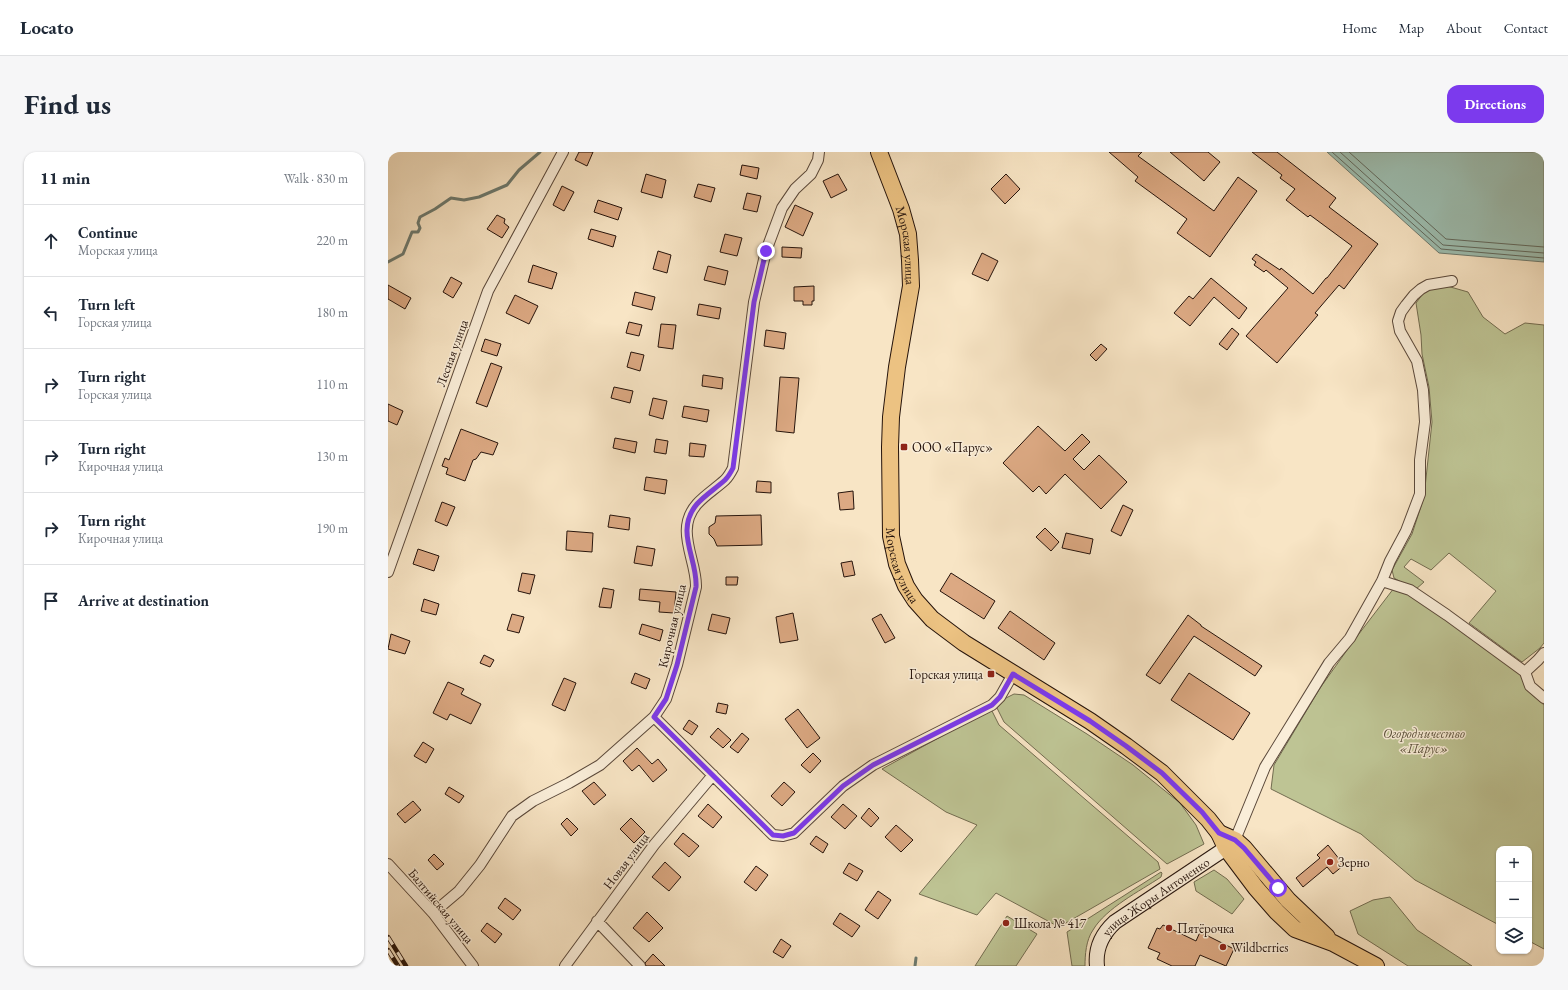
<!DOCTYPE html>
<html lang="en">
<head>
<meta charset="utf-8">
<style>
  :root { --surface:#fff; --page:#f6f6f7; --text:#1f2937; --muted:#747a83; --line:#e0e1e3; --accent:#7c3aed }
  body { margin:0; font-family:"EB Garamond",serif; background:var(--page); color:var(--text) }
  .controls { position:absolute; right:12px; bottom:12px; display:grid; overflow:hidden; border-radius:8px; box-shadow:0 1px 3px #0004 }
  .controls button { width:36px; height:36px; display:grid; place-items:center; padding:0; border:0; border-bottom:1px solid var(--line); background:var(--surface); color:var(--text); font:20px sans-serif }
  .stop { position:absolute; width:12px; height:12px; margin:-9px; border:3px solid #7c3aed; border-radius:50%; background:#fff }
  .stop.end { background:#7c3aed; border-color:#fff; box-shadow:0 1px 4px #0008 }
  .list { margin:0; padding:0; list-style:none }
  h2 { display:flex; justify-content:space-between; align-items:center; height:52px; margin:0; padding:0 16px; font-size:17px }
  h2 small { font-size:13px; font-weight:400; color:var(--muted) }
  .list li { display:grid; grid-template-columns:26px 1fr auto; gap:12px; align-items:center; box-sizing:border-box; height:72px; padding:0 16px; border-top:1px solid var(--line) }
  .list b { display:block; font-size:15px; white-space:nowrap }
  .list p { margin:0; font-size:13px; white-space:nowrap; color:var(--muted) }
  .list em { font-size:13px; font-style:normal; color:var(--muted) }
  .icon { flex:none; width:22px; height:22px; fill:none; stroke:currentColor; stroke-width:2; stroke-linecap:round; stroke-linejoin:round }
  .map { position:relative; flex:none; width:1156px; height:814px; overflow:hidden; border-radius:12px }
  header { display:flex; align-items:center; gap:24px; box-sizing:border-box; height:56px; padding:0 20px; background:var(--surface); border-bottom:1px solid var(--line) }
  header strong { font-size:19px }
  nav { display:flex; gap:22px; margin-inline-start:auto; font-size:14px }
  .intro { display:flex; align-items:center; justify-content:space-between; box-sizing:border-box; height:96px; padding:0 24px }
  h1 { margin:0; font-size:28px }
  .button { padding:10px 18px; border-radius:12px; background:var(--accent); color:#fff; font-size:14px; font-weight:700 }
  main { display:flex; gap:24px; padding:0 24px }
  aside { flex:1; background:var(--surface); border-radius:12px; box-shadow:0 1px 3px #0004 }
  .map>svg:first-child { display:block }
</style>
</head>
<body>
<header>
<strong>Locato</strong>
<nav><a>Home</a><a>Map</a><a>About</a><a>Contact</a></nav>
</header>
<div class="intro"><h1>Find us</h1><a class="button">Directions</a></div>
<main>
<aside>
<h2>11 min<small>Walk · 830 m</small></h2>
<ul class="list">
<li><svg class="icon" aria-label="ahead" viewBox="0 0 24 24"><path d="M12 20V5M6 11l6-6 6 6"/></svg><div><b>Continue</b><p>Морская улица</p></div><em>220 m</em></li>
<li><svg class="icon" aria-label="left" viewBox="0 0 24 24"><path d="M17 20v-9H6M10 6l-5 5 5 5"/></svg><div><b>Turn left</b><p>Горская улица</p></div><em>180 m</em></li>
<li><svg class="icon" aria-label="right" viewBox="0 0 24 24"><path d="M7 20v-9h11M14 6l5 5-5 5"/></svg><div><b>Turn right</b><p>Горская улица</p></div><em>110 m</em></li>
<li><svg class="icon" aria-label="right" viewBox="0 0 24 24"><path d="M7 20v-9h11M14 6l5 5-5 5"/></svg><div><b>Turn right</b><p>Кирочная улица</p></div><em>130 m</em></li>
<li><svg class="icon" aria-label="right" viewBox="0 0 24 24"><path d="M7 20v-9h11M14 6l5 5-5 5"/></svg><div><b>Turn right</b><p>Кирочная улица</p></div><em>190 m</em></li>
<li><svg class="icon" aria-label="arrive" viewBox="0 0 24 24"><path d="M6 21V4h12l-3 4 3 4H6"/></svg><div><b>Arrive at destination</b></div></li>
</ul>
</aside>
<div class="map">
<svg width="1156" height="814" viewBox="0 0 1156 814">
  <rect width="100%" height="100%" fill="#f8e5c5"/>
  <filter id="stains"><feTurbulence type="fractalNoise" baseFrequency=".005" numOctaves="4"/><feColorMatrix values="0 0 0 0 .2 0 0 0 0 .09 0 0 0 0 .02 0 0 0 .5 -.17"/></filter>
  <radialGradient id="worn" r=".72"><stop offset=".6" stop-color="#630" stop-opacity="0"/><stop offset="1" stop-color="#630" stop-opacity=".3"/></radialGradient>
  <path fill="#bec494" stroke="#726c50" d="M1052,132L1080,140L1095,165L1117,182L1137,171L1156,173V491L1152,496L1134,510L1081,471L1108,439L1061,401L1043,418L1023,407L1016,415L1036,430L1027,438L1006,426L1004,418L1024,382L1036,345L1044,270L1041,235L1034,202L1033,183L1028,151L1037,139Z
    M1006,436L1020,440L1133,521L1140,539L1156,553V797L1141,789V697H1111V773L1027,728L973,682L883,637L886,613L932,536L967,487Z
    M626,542L636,543L699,582L745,613L792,651L808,673L816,692L779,712L616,570L609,556L614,548Z
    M603,557L611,573L770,710L772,717L671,775L608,741L589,763L531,742L589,673L558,660L494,617Z
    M826,718L839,727L856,747L844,762L808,739L806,730Z
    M773,720L774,721L773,725C752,739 718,756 705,778C698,788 697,803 697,814H684L679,780Z
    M1002,745L1029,778L1084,814H1020L970,782L962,759L985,748Z
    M619,764L649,782L628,814H587Z"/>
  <path fill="#9dbfb2" stroke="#6d7a6f" d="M939,0H1156V110L1051,101Z"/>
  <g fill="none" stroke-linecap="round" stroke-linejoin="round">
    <path stroke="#61695e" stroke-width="1" d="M944,0L1053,97L1156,106
      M952,0L1055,93L1156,101
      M961,0L1058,87L1156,95"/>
    <path stroke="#6d7a6f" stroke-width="3" d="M0,110L15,102L24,80H30L32,76L30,71L32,65L47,57L63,46L76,48L91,45L119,33L131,18L152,0
      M527,814L528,806"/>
  </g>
  <path fill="#dca983" stroke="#25130b" d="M191,0H205L199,14L187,8Z
    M721,0H754L750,4L826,59L850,25L869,39L822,105L789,81L799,67L747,29L750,25Z
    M782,0H820L832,10L816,29Z
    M864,0H889L948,46L941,55L990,92L956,137L951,133L927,161L930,163L889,211L858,184L900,136L878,118L876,120L866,113L868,110L864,107L868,102L892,118L893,116L925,142L938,126H939L964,94L922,63L920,65L898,48L907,37L892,26L894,23Z
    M354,13L371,16L369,27L352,23Z
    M258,22L278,28L274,46L253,40Z
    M450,22L459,38L443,46L435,29Z
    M618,22L632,37L617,52L603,37Z
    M310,32L327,36L323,50L306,45Z
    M174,34L186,40L176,59L165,53Z
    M359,41L373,44L369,60L355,57Z
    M210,48L234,56L230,68L206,60Z
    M407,53L425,61L415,84L397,75Z
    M109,63L117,67L116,71L121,75L114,86L99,77Z
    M203,77L228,84L225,95L200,87Z
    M337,82L354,86L349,104L332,100Z
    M394,95L414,96L413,106L394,105Z
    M270,99L283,103L279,121L265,117Z
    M594,101L610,109L600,129L584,122Z
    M145,113L169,121L164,137L140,130Z
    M320,114L340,119L337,133L316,128Z
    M63,125L74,131L65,146L55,140Z
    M823,126L859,156L851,167L826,145L802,174L786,161L801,144L805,147Z
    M0,133L23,146L17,157L0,147Z
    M426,134V149H424V153H415V149H406V135Z
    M247,140L267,145L264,158L244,153Z
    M127,143L150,154L141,172L118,161Z
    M311,152L333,156L331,167L309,163Z
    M241,170L254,173L251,184L238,181Z
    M273,172L288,173L285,197L270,195Z
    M844,176L851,182L839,198L831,192Z
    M378,178L398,181L396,197L376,194Z
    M97,187L113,192L109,204L93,199Z
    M713,192L719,197L708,209L702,203Z
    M243,200L256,203L252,219L239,215Z
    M103,211L114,215L99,255L88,251Z
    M315,223L335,226L334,237L314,234Z
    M392,225L411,226L406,281L388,279Z
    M226,235L245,239L242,251L223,246Z
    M265,246L279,249L275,267L261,263Z
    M0,252L15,259L9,273L0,269Z
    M296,254L321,258L319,270L294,265Z
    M650,274L677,299L694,282L702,290L685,307L696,318L711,303L739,330L713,357L677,322L658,342L651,334L645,340L615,311Z
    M73,277L110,291L105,303L93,300L88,307L85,308L77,329L58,322L60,316L54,314L57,306L61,308Z
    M227,286L249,290L247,301L225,296Z
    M268,287L280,289L278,302L266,300Z
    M302,291L318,293L316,305L301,304Z
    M258,325L279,328L277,342L256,338Z
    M369,329L383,330V341L368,340Z
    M465,339L466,357L452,358L450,341Z
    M54,350L67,355L59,374L47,369Z
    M735,353L745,358L733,384L723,379Z
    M222,363L242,366L241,378L220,375Z
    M373,363L374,393L329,394L326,387L321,382V375L327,371L328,364Z
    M657,376L671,390L663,399L648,385Z
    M179,379L205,381L204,400L178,398Z
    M678,381L705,387L702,402L674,396Z
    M249,394L267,397L264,414L246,411Z
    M30,397L51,404L46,419L25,412Z
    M464,409L467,423L456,425L453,411Z
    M134,421L147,423L142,442L130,439Z
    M563,421L607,449L596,467L552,439Z
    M338,425H350L349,433H338Z
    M215,436L226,438L223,456L211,455Z
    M252,437L288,440L286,461L271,460L272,450L251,448Z
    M36,447L51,452L48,463L33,459Z
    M622,459L667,491L656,508L610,476Z
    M405,461L410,488L392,491L388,465Z
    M124,462L136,465L131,481L119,478Z
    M324,462L342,466L338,482L320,478Z
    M493,462L507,486L497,491L484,467Z
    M800,463L813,473V474L874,514L867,524L806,484L772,532L758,523Z
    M254,472L275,478L272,489L251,482Z
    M3,482L22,489L17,502L0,497Z
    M96,503L106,508L102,515L92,511Z
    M247,521L262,527L258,537L243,531Z
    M801,521L862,561L845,588L783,548Z
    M176,526L188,531L177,559L164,553Z
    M60,530L76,537L73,542L93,552L83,572L62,562L59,568L45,561Z
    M330,551L340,553L338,562L328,560Z
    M410,557L432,586L419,596L397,567Z
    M301,568L310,574L304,583L295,577Z
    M330,576L343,588L335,596L322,585Z
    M354,581L361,587L350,601L342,595Z
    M35,590L46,597L38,611L26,604Z
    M249,596L264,612L270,607L279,618L265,630L251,613L244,619L235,609Z
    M425,601L433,609L422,621L413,613Z
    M206,630L218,643L206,653L194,639Z
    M396,630L407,640L394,654L383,644Z
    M61,635L76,644L71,651L57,642Z
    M25,649L33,658L17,671L9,662Z
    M320,652L334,665L325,676L310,664Z
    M455,652L469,664L457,677L443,665Z
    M481,656L491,666L483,675L473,666Z
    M179,666L190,677L183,684L173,672Z
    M243,666L257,680L246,691L232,677Z
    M508,673L525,688L513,700L497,685Z
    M295,681L311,694L301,705L286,692Z
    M428,684L440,692L435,701L422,692Z
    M940,693L956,713L945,722L939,715L915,735L908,726L932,706L929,703Z
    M46,702L56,712L49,718L40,708Z
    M277,710L293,725L281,739L264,725Z
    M461,711L475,719L469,729L455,721Z
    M368,714L380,723L368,739L356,730Z
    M490,739L503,748L490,767L477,758Z
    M117,746L133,758L125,768L110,756Z
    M259,760L275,776L261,790L245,776Z
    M452,761L472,774L464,785L445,772Z
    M99,771L114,782L107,791L93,779Z
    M775,773L808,789L812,780L846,797L838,814L812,803L807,814H784L769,807L772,801L760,796L769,776L772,777Z
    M393,787L403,794L395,806L385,800Z
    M265,802L277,814H258L257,811Z"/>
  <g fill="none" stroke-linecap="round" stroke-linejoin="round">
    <defs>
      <path id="minor" d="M0,420L100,139L175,0
        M994,429L1022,438L1059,463L1137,520L1142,534L1156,546
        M1137,520L1150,508L1156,501
        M266,565L385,683L395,684L406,681L455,634L485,613L604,553L612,545L625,522
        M847,688L877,615L941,511L962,486L994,429L1002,409L1018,379L1032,342V308L1037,270L1035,238L1029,209L1012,179L1010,169L1013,160L1018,153L1026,143L1033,137L1040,133L1064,129
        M0,712L45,761L85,814
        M45,761L71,739L92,713L124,664L145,649L181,631L212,613L266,565L278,547L289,513L308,435C309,408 286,378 309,352C317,343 327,337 337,328C340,325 343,320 345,316L366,150L378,99L394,56L407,37L423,22L430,8L431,0
        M209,769L252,814
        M177,814L266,693L325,623"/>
      <g id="secondary">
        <path id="s1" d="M709,814C707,796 714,782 727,770L838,696L846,689"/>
      </g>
      <g id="primary">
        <path id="s2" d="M491,0L513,57L520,82L522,108L523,134L509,215L503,265L502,295L503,384L509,412L518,434L527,448L544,467L576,491L702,569L738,594L774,621L820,667L831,681L838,696L868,736L889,760L907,777L945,791L988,814"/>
        <path d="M831,681L847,688L856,696L900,748L939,785"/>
      </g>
    </defs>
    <use href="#minor" stroke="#5a483a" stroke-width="12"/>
    <use href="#secondary" stroke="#25130b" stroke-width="16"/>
    <use href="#primary" stroke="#25130b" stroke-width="18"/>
    <use href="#minor" stroke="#faeed9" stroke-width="10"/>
    <use href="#secondary" stroke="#faeed9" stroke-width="14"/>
    <use href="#primary" stroke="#ecc282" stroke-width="16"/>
    <defs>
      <path id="rail" d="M0,785L18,814
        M0,798L10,814"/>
    </defs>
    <use href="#rail" stroke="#25130b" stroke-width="4.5"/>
    <use href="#rail" stroke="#faeed9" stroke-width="3" stroke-dasharray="9" stroke-linecap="butt"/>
  </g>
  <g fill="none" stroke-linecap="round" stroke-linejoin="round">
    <path stroke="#7c3aed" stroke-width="5" d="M378,99L366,150L345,316C343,320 340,325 337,328C327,337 317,343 309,352C286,379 310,407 308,435L289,513L278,547L266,565L385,683L395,684L406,681L455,634L485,613L604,553L612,545L625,522L702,569L738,594L774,621L814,660L831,681L847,688L856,696L890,736"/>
  </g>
  <g fill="#8f2418" stroke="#faeed9" stroke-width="1.5">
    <rect x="512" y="291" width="8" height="8" rx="2"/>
    <rect x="599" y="518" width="8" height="8" rx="2"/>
    <circle cx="942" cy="710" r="4"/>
    <circle cx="618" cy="771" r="4"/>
    <circle cx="781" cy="776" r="4"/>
    <circle cx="835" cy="795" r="4"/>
  </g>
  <g text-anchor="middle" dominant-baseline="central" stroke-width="3" stroke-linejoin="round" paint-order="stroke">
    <g font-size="13" fill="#25130b" stroke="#faeed9">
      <text stroke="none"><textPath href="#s2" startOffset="98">Морская улица</textPath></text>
      <text transform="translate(64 201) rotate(-70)">Лесная улица</text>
      <text stroke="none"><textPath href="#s2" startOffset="422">Морская улица</textPath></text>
      <text transform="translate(284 474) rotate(-77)">Кирочная улица</text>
      <text transform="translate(238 709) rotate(-53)">Новая улица</text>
      <text stroke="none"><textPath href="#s1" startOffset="97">улица Жоры Антоненко</textPath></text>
      <text transform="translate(53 754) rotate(50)">Балтийская улица</text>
    </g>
    <g font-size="13" fill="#25130b" stroke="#faeed9" text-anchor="start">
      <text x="524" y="295">ООО «Парус»</text>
      <text x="595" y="522" text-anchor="end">Горская улица</text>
      <text x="950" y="710">Зерно</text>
      <text x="626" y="771">Школа № 417</text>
      <text x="789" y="776">Пятёрочка</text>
      <text x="843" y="795">Wildberries</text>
    </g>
    <g font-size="13" font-style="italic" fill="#5b513b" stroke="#faeed9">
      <text x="1036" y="581">Огородничество<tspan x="1036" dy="15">«Парус»</tspan></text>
    </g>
  </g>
  <rect width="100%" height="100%" filter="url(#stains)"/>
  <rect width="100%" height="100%" fill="url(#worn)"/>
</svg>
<div class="controls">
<button>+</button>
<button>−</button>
<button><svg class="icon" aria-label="layers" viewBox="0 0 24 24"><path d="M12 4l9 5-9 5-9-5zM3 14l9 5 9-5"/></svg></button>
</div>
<div class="stop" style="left:890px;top:736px"></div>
<div class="stop end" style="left:378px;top:99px"></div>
</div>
</main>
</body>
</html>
